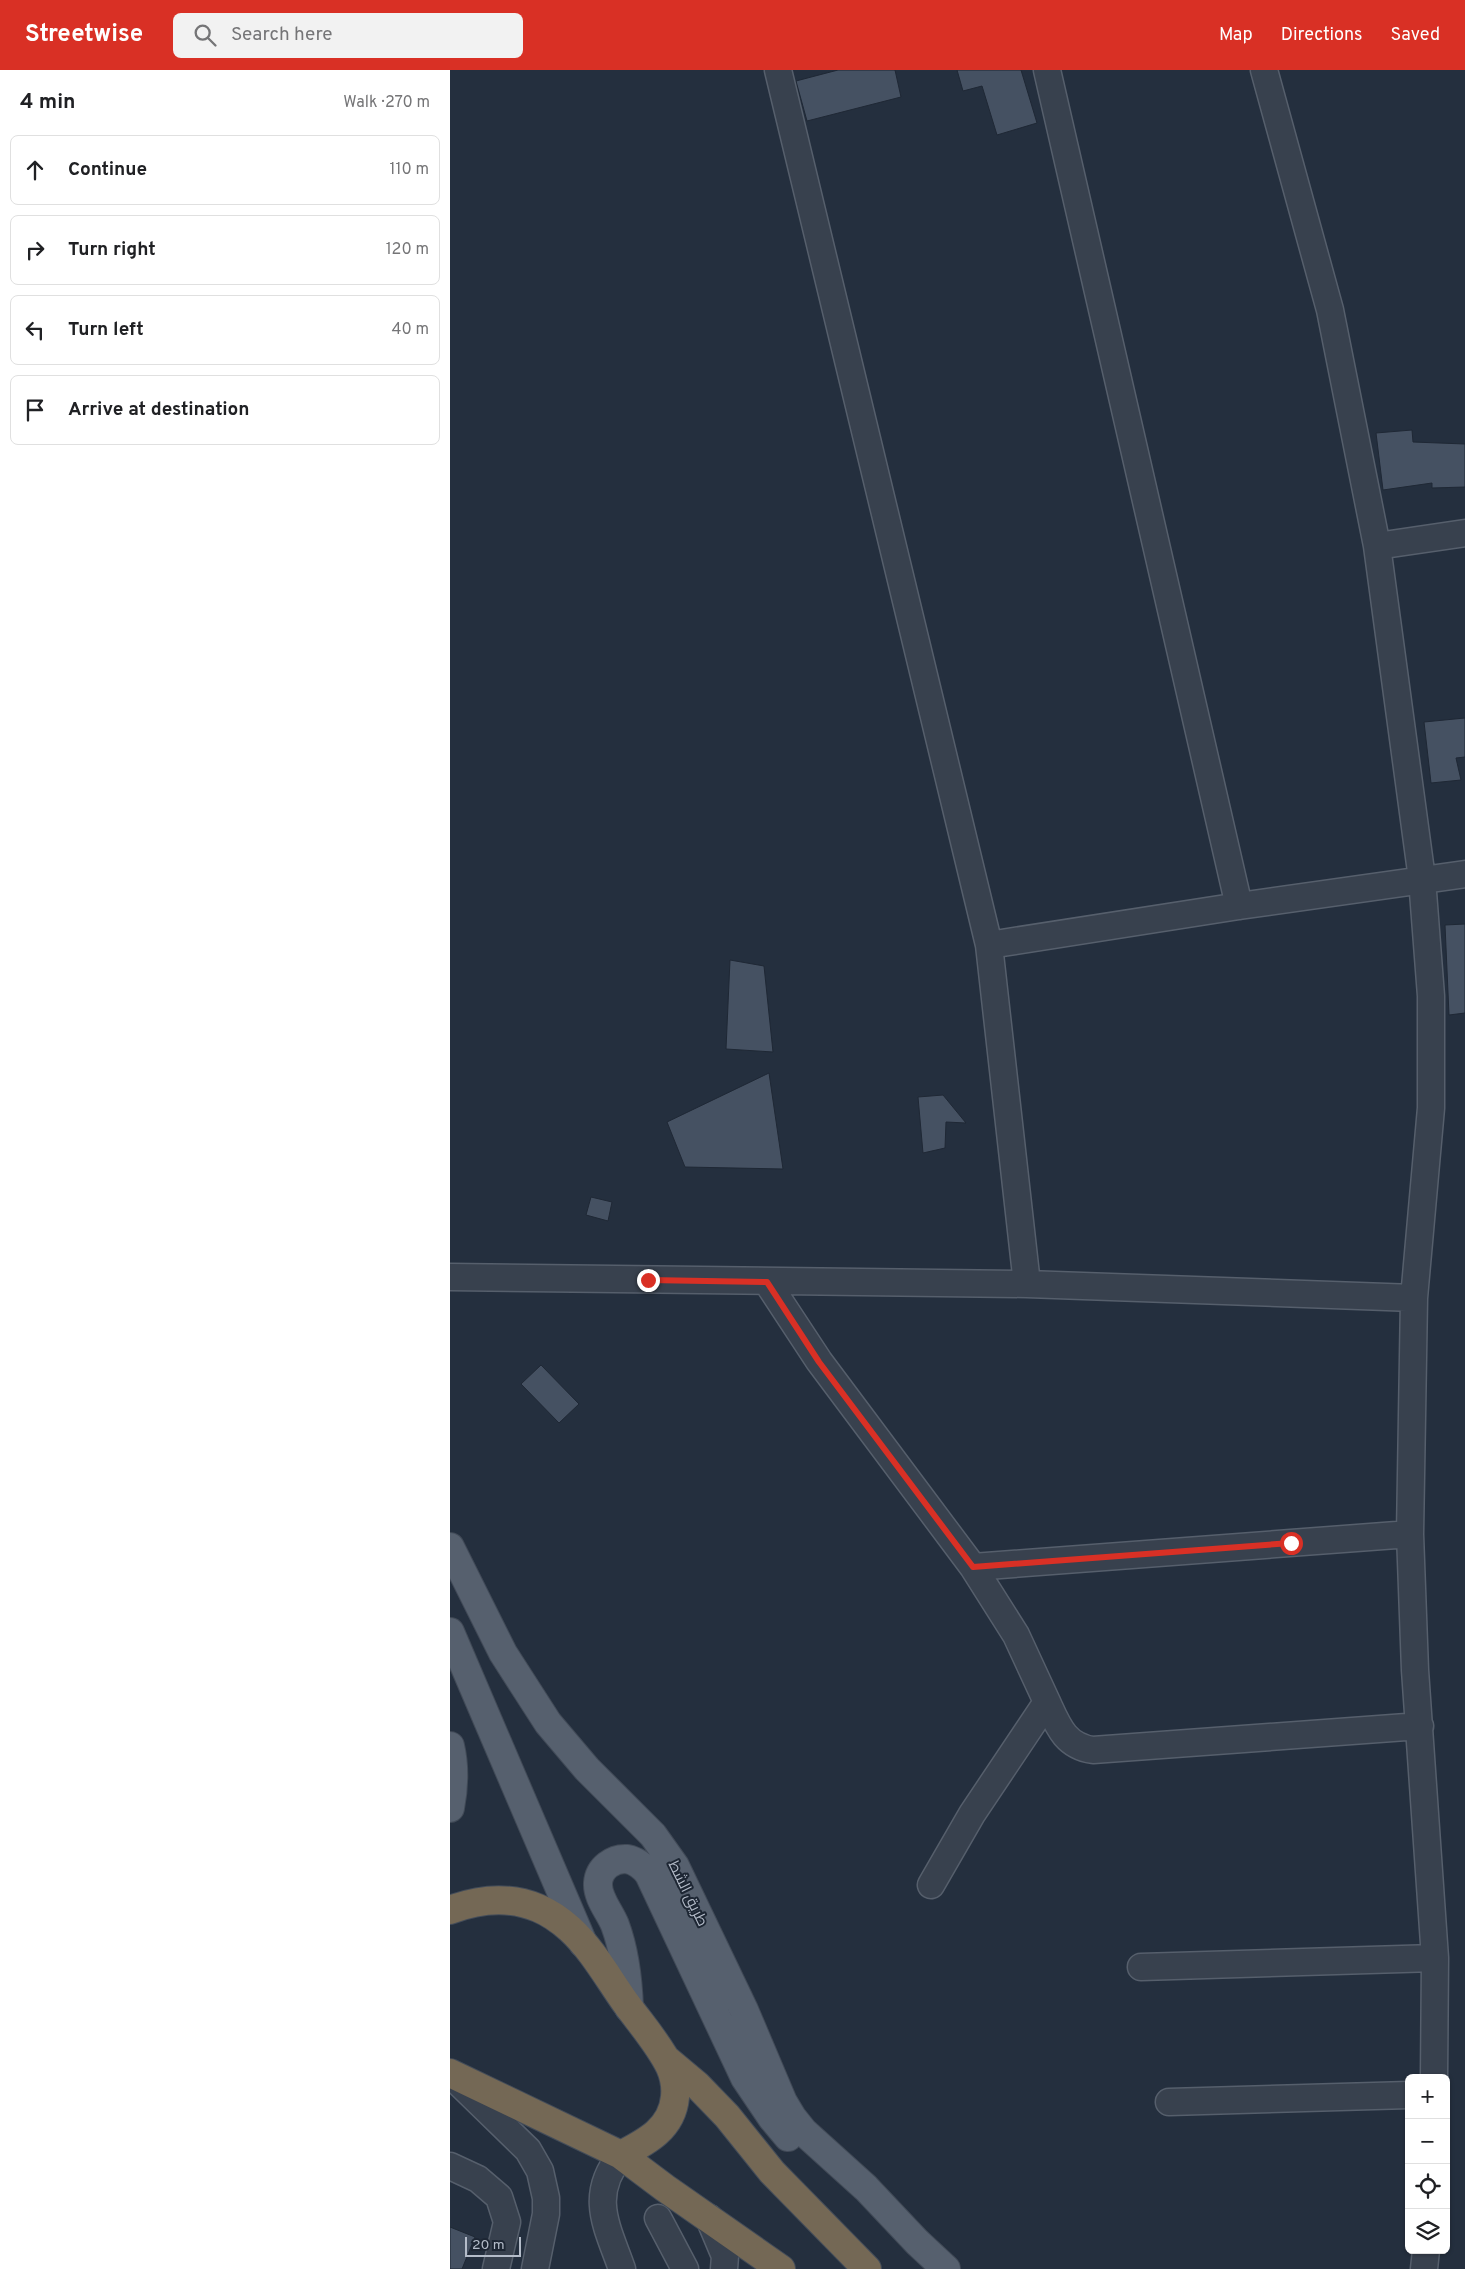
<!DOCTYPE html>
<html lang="en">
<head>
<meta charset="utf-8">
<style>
  :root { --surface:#fff; --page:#f2f2f2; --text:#202124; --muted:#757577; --line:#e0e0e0; --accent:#d93025 }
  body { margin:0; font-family:Overpass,Cairo,sans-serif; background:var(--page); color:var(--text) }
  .controls { position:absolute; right:15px; bottom:15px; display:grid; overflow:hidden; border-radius:8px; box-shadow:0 1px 4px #0004 }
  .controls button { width:45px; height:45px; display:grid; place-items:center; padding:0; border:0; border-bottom:1px solid var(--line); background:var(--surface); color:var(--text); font:25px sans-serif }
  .scale { position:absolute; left:15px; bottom:12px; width:56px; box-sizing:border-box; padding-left:5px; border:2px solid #b4bcc9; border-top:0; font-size:14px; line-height:18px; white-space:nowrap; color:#b4bcc9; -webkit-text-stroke:4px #1d2633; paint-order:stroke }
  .stop { position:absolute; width:15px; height:15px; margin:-11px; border:4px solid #d93025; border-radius:50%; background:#fff }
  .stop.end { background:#d93025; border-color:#fff; box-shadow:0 1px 5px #0008 }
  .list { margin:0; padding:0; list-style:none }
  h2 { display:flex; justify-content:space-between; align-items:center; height:65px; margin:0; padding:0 20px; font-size:21px }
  h2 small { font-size:16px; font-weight:400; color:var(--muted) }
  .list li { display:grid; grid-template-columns:32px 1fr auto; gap:15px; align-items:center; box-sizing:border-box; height:70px; margin:0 10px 10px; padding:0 10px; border:1px solid var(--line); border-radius:8px }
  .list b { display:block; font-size:19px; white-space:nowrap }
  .list em { font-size:16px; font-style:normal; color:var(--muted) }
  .icon { flex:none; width:28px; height:28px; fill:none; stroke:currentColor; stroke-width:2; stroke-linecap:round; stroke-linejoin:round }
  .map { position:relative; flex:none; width:1015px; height:2199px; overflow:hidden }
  header { display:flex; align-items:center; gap:30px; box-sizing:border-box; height:70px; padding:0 25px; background:var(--accent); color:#fff }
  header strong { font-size:24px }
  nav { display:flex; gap:28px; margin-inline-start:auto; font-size:18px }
  .search { width:350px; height:45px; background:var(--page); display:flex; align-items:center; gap:12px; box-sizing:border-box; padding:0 18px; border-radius:8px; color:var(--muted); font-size:19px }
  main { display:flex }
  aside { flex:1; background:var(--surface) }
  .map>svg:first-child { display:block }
</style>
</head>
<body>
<header>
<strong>Streetwise</strong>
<div class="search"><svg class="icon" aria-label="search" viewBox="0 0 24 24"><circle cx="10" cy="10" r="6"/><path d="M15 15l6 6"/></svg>Search here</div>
<nav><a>Map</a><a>Directions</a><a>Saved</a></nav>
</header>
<main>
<aside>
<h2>4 min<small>Walk · 270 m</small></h2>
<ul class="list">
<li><svg class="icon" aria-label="ahead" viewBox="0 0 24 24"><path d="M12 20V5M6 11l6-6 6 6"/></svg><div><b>Continue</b></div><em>110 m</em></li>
<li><svg class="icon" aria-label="right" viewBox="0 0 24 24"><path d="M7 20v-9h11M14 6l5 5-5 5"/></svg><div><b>Turn right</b></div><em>120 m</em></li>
<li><svg class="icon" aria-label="left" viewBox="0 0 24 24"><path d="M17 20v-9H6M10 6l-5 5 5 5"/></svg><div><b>Turn left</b></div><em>40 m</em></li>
<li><svg class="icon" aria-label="arrive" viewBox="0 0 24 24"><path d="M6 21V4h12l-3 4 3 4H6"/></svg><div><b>Arrive at destination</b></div></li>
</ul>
</aside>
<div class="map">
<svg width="1015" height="2199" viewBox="0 0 1015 2199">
  <rect width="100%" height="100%" fill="#242f3e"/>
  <path fill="#455162" stroke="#1f2835" d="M388,0H445L451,27L357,51L346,11Z
    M507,0H571L587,53L547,65L532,16L513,21Z
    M962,360L963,372L1015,374V417L982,418V413L933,420L926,363Z
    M1015,648V687L1006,688L1011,710L981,713L974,652Z
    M1015,854V943L999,945L995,855Z
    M280,890L314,896L323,982L276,979Z
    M319,1003L333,1099L235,1097L217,1052Z
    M493,1025L516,1053L496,1052L495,1078L473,1083L468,1027Z
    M141,1127L162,1132L158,1151L136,1145Z
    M91,1295L129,1334L109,1353L71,1314Z
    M0,2157L25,2167L12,2199H0Z"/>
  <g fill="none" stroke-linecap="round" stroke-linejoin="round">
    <defs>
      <path id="minor" d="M328,0L539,875L577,1214
        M597,0L789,836
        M814,0L880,240L927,476L972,809L981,926V1038L964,1228L960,1464L965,1600L985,1888L984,2008
        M927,476L1015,463
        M539,875L789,836L1015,804
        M0,1207L577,1214L964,1228
        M317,1212L369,1291L523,1497L566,1565L597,1632L522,1744L481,1815
        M523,1497L960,1464
        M597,1632C608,1656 615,1676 643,1680L970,1656
        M691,1897L985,1888
        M4,2008L78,2080L90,2101L96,2128V2144L85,2199
        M719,2032L959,2025
        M171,2085C138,2126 157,2156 172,2199
        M0,2096L28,2109L49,2127L57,2152L46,2199
        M208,2148L235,2199
        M259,2148L275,2186L274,2199
        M974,2199L976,2180"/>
      <path id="major" d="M0,1477L53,1583L98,1653L137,1699L203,1765L225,1796L294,1940L333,2032L342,2047L354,2062L416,2118L467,2172L496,2199
        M0,1562L133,1873
        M0,1676C5,1697 4,1717 0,1738
        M179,1938C178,1909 175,1882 165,1855C160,1842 147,1828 148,1813C149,1798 163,1788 177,1789C187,1791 193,1796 199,1804L295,2008L322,2048L338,2067"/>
      <path id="highway" d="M0,1840C29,1829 59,1826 88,1838C100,1843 111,1851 120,1859C142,1879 158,1908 175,1932C190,1953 209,1974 220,1997C224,2006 226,2017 225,2027C222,2059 196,2072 171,2085
        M216,1989L247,2015L277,2046L322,2102L417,2199
        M0,2003L171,2085L215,2118L331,2199"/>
    </defs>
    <use href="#minor" stroke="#565f6c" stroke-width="29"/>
    <use href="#major" stroke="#414a57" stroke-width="30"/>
    <use href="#highway" stroke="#434c59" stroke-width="30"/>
    <use href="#minor" stroke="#38414e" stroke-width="26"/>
    <use href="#major" stroke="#56606e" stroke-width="28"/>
    <use href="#highway" stroke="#746855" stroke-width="28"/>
  </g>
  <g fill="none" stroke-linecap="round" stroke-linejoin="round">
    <path stroke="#d93025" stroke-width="6" d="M198,1210L317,1212L369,1292L523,1497L841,1473"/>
  </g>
  <g text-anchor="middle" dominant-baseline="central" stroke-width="4" stroke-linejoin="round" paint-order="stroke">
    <g font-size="15" fill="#b4bcc9" stroke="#1d2633">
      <text transform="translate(237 1824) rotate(64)">طريق الشط</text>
    </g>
  </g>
</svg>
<div class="controls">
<button>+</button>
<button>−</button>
<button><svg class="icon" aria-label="locate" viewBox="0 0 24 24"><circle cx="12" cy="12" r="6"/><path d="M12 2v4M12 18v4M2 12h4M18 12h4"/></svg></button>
<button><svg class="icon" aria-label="layers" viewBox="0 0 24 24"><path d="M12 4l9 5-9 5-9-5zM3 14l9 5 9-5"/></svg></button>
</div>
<div class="scale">20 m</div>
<div class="stop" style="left:841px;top:1473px"></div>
<div class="stop end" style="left:198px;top:1210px"></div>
</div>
</main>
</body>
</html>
